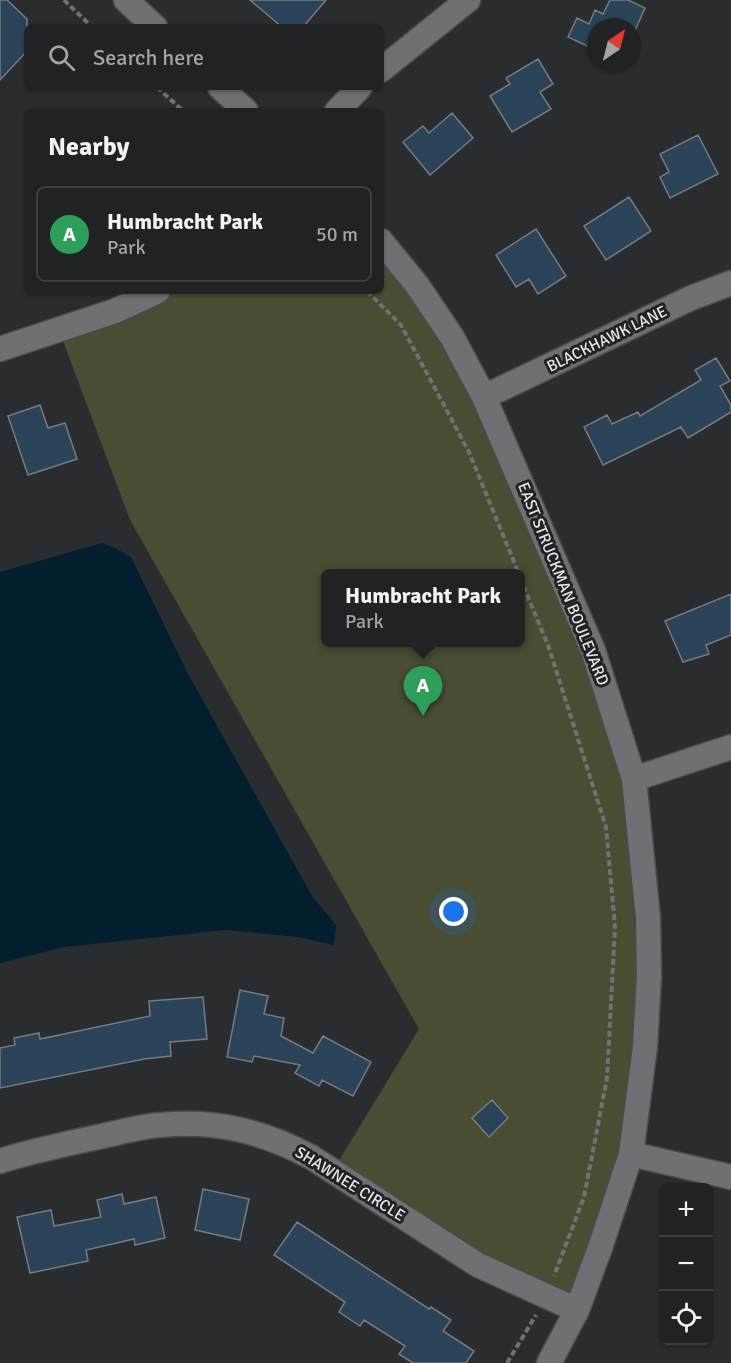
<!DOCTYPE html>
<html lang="en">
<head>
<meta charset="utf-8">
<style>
  :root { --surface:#202224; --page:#2d2f31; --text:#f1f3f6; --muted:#a2a4a6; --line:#3d3f41; --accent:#56cec4 }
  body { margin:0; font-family:Signika,sans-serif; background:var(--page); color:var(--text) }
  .controls { position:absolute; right:18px; bottom:18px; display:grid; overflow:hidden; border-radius:9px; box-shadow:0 2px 4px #0004 }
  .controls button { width:54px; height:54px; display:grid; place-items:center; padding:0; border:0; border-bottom:2px solid var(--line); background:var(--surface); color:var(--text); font:30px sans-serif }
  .compass { position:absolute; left:587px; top:18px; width:54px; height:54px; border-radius:50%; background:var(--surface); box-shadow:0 2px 4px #0004; rotate:35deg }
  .you { position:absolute; left:454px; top:912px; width:21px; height:21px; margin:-15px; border:4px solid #fff; border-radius:50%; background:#1a73e8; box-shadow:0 0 0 9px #1a73e833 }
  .badge { display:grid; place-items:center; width:39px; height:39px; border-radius:50%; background:var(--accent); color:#fff; font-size:20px; font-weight:700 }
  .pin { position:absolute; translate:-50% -50px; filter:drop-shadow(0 2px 3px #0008) }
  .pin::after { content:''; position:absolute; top:32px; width:21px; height:18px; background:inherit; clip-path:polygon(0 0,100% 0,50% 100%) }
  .popup { position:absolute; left:321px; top:569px; width:204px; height:78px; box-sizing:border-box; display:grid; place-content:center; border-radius:9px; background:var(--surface); filter:drop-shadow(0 2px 4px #0005); font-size:20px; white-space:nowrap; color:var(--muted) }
  .popup b { font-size:22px; color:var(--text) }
  .popup::after { content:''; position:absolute; left:50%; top:100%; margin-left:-12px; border:12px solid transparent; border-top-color:var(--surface) }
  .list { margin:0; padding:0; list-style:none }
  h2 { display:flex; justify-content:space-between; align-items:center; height:78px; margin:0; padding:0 24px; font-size:26px }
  h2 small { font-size:20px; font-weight:400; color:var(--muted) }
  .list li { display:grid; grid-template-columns:39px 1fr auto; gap:18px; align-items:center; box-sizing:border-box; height:96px; margin:0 12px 12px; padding:0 12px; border:2px solid var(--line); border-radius:9px }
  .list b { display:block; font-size:22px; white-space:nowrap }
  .list p { margin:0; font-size:20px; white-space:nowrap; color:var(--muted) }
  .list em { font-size:20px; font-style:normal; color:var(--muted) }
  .icon { flex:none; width:33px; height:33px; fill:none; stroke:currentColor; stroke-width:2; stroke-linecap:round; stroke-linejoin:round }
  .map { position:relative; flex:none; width:731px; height:1363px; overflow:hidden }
  .search { position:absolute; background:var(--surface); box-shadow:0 2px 4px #0004; left:24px; top:24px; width:360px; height:66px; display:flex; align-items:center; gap:15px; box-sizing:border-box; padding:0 21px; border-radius:9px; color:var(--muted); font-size:22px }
  .panel { position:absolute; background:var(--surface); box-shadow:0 2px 4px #0004; left:24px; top:108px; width:360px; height:186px; border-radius:9px }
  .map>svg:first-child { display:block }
</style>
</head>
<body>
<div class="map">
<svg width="731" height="1363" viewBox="0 0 731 1363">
  <rect width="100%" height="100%" fill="#2a2d30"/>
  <path fill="#494d32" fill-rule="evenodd" d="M381,255L414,297L474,398L582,649L627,783L638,995L622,1151L574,1300L489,1262L338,1162L419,1029L130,520L63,341L142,312L173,291H381ZM326,574H520V642H326Z"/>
  <path fill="#021e2f" d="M102,543L115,548L131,557L187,672L312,896L336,925L334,945L298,937L226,930L64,947L0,963V572Z"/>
  <path fill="#2a4358" stroke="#777b7e" stroke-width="1.5" d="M0,0H7L27,19V51L0,80Z
    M250,0H326L303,27H282Z
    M610,0H628L645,8L632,37V27H596V50L568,37L577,18L589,24L595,10L603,14Z
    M538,59L553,84L540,92L551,109L512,132L490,96L510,84L506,78Z
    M452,113L473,138L430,175L403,142L423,126L429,133Z
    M698,135L718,174L670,198L660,177L669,172L660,154Z
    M629,197L651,231L606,260L584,226Z
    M536,229L566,276L538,294L529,279L516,287L496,255Z
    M716,358L730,381L720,386L731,405V412L688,438L681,427L603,465L584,427L607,415L612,424L638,412L640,416L701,380L695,370Z
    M40,405L48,428L65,423L77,459L28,475L8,416Z
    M731,594V635L706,645L709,654L683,662L665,621Z
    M240,990L268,996L264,1014L284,1018L281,1036L313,1053L323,1036L371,1062L353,1096L322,1080L319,1086L295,1073L300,1065L254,1056L252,1062L227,1057Z
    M203,997L207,1039L170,1042L171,1056L144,1059L0,1088V1048L15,1045L14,1038L39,1033L40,1039L150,1016L149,1001Z
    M492,1100L508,1118L489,1137L472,1118Z
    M203,1189L249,1199L240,1240L195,1230Z
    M122,1194L124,1204L156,1197L165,1238L135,1245L134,1239L86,1250L88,1261L30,1273L17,1217L51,1210L54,1226L101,1217L97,1200Z
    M297,1222L429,1309L431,1307L451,1320L443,1331L474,1351L466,1363H413L399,1354L405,1346L364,1320L360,1326L339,1312L345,1302L274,1255Z"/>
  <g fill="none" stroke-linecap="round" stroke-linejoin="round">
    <defs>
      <path id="minor" d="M126,0L155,27
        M381,70L468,0
        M220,87L246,111
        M337,111L360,87
        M381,241L417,285L452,337L484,397L593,650L634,779L648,918L649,976L645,1047L631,1154L600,1248L577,1310L549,1363
        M0,349L115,311L158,291
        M484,397L691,298L731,283
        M634,779L731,747
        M631,1154L731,1177
        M0,1161C32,1151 65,1144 98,1137C118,1133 140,1126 161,1125C216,1120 262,1131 311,1157L478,1265L577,1310"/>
    </defs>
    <use href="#minor" stroke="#494b4e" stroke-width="27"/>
    <path stroke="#6f7174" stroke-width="4" stroke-dasharray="6 3" stroke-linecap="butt" d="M64,0L92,27
      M157,87L183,111
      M367,291L401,325L469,452L519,574
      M520,578L548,645L606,827L615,927L607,1078L584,1197L554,1276
      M507,1363L536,1315"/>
    <use href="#minor" stroke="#6d7174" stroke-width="24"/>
  </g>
  <g text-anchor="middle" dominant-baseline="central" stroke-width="6" stroke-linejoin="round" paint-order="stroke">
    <g font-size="16" fill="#e4e6e8" stroke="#202326">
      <text transform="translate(607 339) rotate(-26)">BLACKHAWK LANE</text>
      <text transform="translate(563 584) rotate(68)">EAST STRUCKMAN BOULEVARD</text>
      <text transform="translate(350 1184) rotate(32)">SHAWNEE CIRCLE</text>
    </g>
  </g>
</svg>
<div class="controls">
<button>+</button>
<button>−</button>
<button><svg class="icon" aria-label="locate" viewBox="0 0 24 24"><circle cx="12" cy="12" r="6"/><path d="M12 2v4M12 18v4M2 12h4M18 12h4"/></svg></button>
</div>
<svg class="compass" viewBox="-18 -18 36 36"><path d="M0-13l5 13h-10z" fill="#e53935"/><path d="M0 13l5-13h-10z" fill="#a2a4a6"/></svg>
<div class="you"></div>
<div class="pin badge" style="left:423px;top:716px;background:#2e9e5b">A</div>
<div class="popup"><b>Humbracht Park</b>Park</div>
<div class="search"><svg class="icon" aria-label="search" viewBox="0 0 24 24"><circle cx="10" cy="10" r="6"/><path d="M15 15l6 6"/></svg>Search here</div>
<section class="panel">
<h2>Nearby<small></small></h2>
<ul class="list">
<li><span class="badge" style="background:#2e9e5b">A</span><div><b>Humbracht Park</b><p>Park</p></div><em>50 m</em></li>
</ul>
</section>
</div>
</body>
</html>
